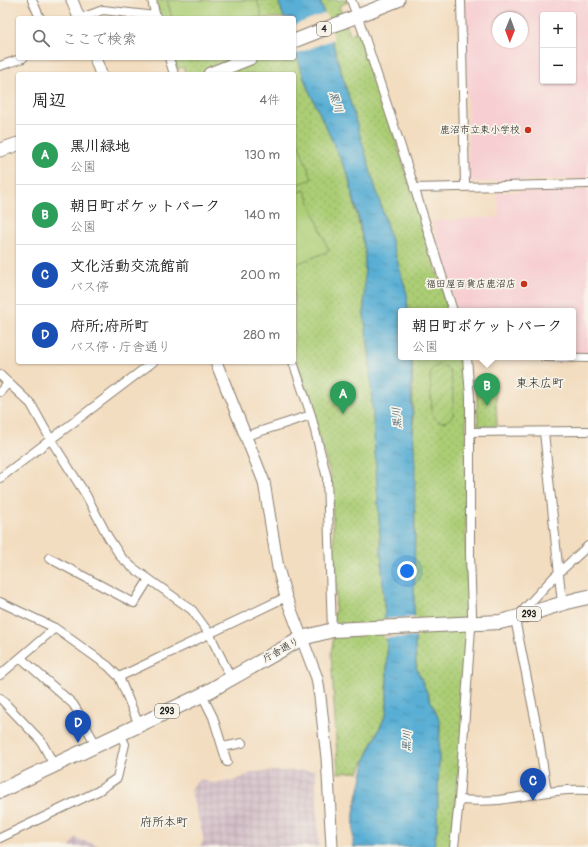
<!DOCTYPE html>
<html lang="ja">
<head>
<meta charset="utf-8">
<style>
  :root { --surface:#fff; --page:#f2f2f2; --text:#222; --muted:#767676; --line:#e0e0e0; --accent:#b45309 }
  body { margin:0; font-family:Pangolin,"Klee One",sans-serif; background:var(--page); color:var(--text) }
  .controls { position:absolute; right:12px; top:12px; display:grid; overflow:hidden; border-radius:4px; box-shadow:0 1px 3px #0004 }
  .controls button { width:36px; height:36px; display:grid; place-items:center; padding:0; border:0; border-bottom:1px solid var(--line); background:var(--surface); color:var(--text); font:20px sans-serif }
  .compass { position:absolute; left:492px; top:12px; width:36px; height:36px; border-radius:50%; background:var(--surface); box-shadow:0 1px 3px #0004; rotate:181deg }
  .you { position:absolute; left:407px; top:571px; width:14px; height:14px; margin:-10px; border:3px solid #fff; border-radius:50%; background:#1a73e8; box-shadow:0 0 0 6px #1a73e833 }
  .badge { display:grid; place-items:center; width:26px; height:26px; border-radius:50%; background:var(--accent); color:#fff; font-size:13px; font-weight:700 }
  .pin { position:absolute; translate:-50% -33px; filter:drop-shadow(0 1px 2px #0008) }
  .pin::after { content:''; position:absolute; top:21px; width:14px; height:12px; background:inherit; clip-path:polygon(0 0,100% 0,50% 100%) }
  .popup { position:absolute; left:398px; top:308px; width:178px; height:52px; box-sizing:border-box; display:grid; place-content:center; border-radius:4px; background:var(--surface); filter:drop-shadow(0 1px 3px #0005); font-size:13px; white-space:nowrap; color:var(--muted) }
  .popup b { font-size:15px; color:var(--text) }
  .popup::after { content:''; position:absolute; left:50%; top:100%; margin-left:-8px; border:8px solid transparent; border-top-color:var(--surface) }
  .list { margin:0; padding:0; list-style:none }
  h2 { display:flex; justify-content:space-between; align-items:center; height:52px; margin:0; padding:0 16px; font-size:17px }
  h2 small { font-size:13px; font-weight:400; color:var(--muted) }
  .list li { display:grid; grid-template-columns:26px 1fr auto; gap:12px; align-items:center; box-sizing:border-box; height:60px; padding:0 16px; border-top:1px solid var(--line) }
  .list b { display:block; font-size:15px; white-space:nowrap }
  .list p { margin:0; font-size:13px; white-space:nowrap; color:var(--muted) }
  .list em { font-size:13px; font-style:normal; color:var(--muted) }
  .icon { flex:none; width:22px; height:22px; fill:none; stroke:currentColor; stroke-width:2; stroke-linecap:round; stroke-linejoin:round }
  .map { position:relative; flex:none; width:588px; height:847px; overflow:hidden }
  .search { position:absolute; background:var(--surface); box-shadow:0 1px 3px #0004; left:16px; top:16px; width:280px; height:44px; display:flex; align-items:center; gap:10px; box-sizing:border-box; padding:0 14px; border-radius:4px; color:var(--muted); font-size:15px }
  .panel { position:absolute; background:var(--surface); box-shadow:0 1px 3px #0004; left:16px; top:72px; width:280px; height:292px; border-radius:4px }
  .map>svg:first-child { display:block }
</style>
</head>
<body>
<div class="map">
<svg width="588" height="847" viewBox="0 0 588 847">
  <defs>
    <pattern id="industrial-grid" width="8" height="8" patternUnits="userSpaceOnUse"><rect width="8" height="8" fill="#d2bdc7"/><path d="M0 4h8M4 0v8" fill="none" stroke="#b4a2aa"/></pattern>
    <pattern id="grass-dots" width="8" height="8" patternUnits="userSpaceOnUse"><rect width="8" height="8" fill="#abcd75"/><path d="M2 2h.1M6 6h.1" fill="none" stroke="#93af65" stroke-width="1.8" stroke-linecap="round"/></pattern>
    <pattern id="garden-furrows" width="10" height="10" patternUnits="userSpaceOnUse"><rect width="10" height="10" fill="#abcd75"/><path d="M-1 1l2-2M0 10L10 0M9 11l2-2" fill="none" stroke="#93af65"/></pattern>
    <pattern id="water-ripples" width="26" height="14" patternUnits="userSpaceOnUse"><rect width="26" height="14" fill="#58aed4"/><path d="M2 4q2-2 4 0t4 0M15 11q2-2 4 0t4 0" fill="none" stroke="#488dab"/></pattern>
  </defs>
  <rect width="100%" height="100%" fill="#f7f3e8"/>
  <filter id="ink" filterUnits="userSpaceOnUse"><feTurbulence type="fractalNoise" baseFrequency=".025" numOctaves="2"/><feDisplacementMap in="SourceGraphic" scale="8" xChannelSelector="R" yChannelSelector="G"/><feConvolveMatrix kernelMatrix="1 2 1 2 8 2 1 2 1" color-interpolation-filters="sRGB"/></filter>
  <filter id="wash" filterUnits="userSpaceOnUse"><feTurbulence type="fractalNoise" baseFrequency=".012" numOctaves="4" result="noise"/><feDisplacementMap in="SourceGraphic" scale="16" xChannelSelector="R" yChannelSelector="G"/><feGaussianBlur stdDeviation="0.9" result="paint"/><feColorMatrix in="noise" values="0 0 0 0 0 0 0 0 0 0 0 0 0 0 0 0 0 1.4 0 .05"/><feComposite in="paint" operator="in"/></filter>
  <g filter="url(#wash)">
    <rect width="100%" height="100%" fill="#f3ddc0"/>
    <path fill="#f7cfd3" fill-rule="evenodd" d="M465,0H588V179L469,182ZM543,15H573V81H543ZM498,18H522V42H498Z
      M588,189V353H573V311H457L432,221L499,217L497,192Z"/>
    <path fill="url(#industrial-grid)" d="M315,770L319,847H200L204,839L190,789L200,779L211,783L234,781L253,772Z
      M75,838L104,847H70Z"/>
    <path fill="url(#grass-dots)" stroke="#647448" d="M156,0H278L284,18H160Z
      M320,0H347L348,2L339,6L350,34L359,31L399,151L449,311H408L407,294Z
      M294,48L306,84L348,175L365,252L364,315L369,351L387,652V712L359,772L338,773L331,653L333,641L332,621L335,612L336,590L331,477L294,352V74H186L183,67L177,70L173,58H294Z
      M412,357H462L466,389V565L469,613L467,615L468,634L460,759L451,847H434L437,828L440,722L416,667L414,608L415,527Z
      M495,378L497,426H478L476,379Z"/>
    <path fill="url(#garden-furrows)" stroke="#647448" d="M438,365C442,365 446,366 449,370C452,375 454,408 453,415C449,421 445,423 438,421L433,416L432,412L430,376L432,369Z"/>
    <path fill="#abcd75" stroke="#647448" d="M167,0H257L261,13V18H172Z
      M294,132L312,179L294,186Z
      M305,190L329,251L294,265V194Z"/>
    <path fill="url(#water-ripples)" stroke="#3a6578" d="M278,0H320L407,294L408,311H401V357H412L411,391L415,466L414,608L416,667L440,722L437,828L434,847H353L354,812L366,758L387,712V652L369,351L364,315L365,252L359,220L348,175L306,84L294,48V18H284Z"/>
    <path fill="#f3ddc0" d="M326,13L334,39L294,55V25Z
      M417,617L418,637L384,638L383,619Z"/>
  </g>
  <g filter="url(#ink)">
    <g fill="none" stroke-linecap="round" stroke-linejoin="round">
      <defs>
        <path id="minor" d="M32,0L40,18
          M152,0L156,18
          M351,0L361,26L411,177L453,311
          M461,0L465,186
          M81,18L103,10L156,16
          M169,58L174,74
          M0,66L23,58
          M414,188L588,184
          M544,357L588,358
          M293,362L311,415L327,478L332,631
          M0,375L31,404L51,440L86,495L108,537L121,557L132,567L192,610L209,633L231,678
          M0,392L8,383
          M470,432L588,431
          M544,432L562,603
          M246,436L311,415
          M0,478L153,362
          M49,558L134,603L149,579
          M0,602L55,628L108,666L119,677L139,725
          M21,658L73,704L78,712L96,745
          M0,675L55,628
          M119,677L286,597
          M202,695L213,717L227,762
          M0,698L41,741L54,765
          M223,747L242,743
          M547,792L538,733L515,619L554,577L588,546
          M459,800C473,801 486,801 499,800C529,796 558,788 588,790
          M0,838L98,791L117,778L125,744L120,734
          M454,847L459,800L472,614L470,555V397L467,357"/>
        <path id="tertiary" d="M72,0L79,18
          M95,58L101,74
          M216,362L264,482L278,568L286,597L317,678L320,697L327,758L332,847"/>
        <path id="primary" d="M294,41L398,0
          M210,74L250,58
          M0,150L18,144"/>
        <path id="trunk" d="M0,791L202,695L302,638L333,630L500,622C530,615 558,603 588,597"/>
      </defs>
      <use href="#minor" stroke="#887c6e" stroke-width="10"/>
      <use href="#tertiary" stroke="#887c6e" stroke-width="13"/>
      <use href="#primary" stroke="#887c6e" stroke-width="15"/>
      <use href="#trunk" stroke="#887c6e" stroke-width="16"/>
      <use href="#minor" stroke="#fff" stroke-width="8"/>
      <use href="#tertiary" stroke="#fff" stroke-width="11"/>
      <use href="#primary" stroke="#fff" stroke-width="13"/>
      <use href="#trunk" stroke="#fff" stroke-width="14"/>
    </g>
  </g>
  <g fill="#c8321e" stroke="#f7f3e8" stroke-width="1.5">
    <circle cx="528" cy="130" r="4"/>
    <circle cx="524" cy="284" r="4"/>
  </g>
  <g text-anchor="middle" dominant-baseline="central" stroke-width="3.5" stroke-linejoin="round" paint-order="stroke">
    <g fill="#f7f3e8" stroke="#5e5c59" stroke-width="1">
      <rect x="317" y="22" width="14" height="14" rx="3"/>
      <rect x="517" y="607" width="24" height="14" rx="3"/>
      <rect x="155" y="704" width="24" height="14" rx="3"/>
    </g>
    <g font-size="9" font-weight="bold" fill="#1c1c1c">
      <text x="324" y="29">4</text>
      <text x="529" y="614">293</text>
      <text x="167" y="711">293</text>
    </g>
    <g font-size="10" fill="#1c1c1c" stroke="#f7f3e8" text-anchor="end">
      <text x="520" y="130">鹿沼市立東小学校</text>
      <text x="516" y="284">福田屋百貨店鹿沼店</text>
    </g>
    <g font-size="10" fill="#1c1c1c" stroke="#f7f3e8">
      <text transform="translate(281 650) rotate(-29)">庁舎通り</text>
    </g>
    <g font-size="11" font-style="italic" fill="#345666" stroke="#f7f3e8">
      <text transform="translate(336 102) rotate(74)">黒川</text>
      <text transform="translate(397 418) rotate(-94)">黒川</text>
      <text transform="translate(407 741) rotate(-88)">黒川</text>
    </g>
    <g font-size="12" fill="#1c1c1c" stroke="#f7f3e8">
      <text x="540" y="383">東末広町</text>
      <text x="164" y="822">府所本町</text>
    </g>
  </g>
</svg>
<div class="controls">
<button>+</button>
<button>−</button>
</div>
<svg class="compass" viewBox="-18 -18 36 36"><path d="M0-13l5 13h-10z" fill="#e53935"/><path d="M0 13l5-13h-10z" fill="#767676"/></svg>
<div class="you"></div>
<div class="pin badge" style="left:343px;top:414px;background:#2e9e5b">A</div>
<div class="pin badge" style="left:487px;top:406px;background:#2e9e5b">B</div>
<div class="popup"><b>朝日町ポケットパーク</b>公園</div>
<div class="pin badge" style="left:533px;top:801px;background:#1a4fb4">C</div>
<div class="pin badge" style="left:78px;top:743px;background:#1a4fb4">D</div>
<div class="search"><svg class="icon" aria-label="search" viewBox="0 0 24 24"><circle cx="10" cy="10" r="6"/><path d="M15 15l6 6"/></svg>ここで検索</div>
<section class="panel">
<h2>周辺<small>4件</small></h2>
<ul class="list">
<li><span class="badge" style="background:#2e9e5b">A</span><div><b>黒川緑地</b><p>公園</p></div><em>130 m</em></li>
<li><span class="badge" style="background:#2e9e5b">B</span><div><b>朝日町ポケットパーク</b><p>公園</p></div><em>140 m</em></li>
<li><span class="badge" style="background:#1a4fb4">C</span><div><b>文化活動交流館前</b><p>バス停</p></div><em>200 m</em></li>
<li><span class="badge" style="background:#1a4fb4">D</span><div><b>府所;府所町</b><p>バス停 · 庁舎通り</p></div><em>280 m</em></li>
</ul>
</section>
</div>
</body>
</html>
